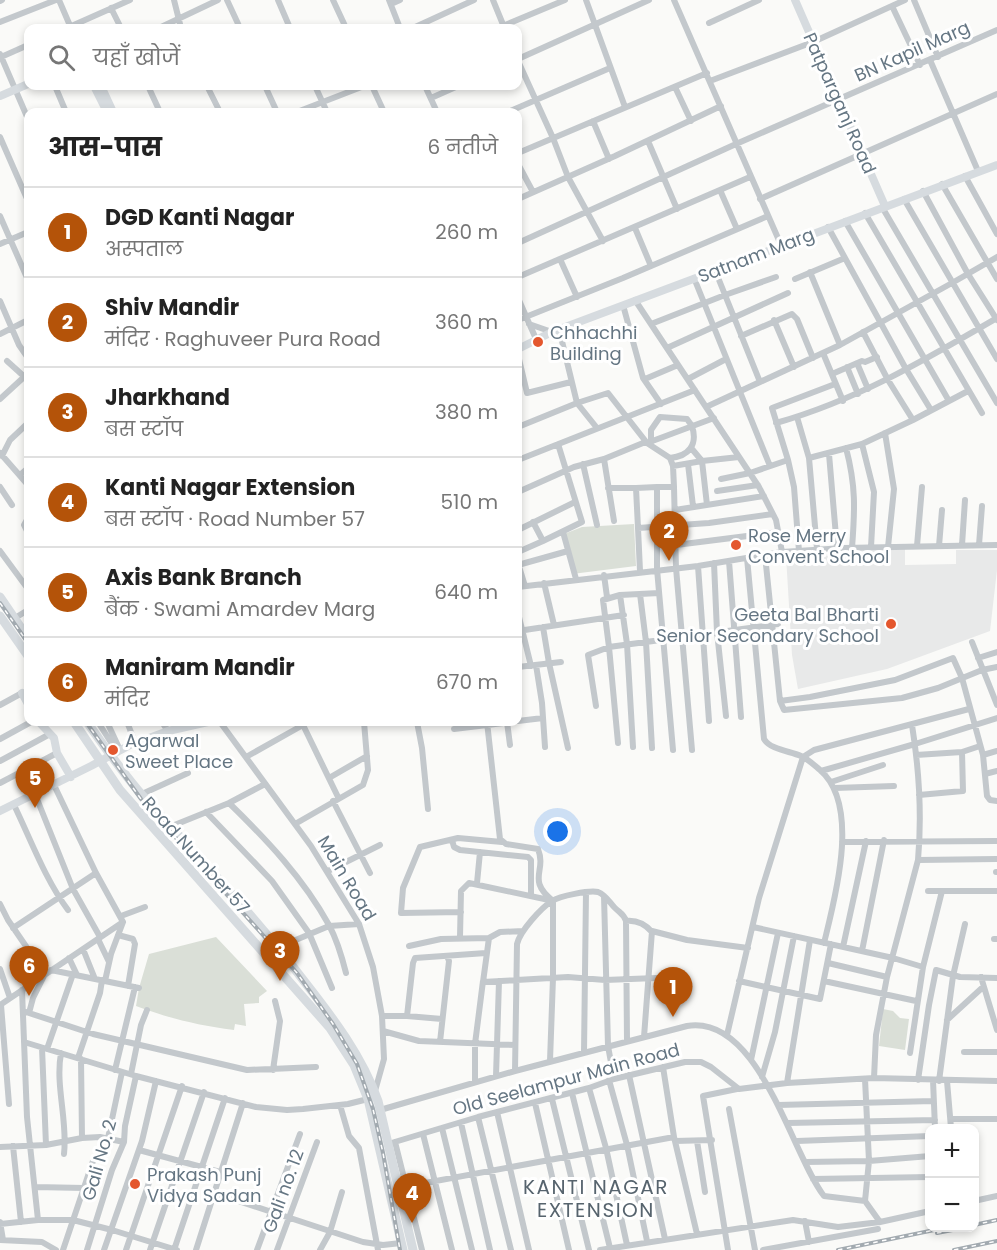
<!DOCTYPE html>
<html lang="hi">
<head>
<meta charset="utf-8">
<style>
  :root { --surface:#fff; --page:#f6f6f6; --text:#222; --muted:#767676; --line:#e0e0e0; --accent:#b45309 }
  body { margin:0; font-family:Poppins,"Noto Sans Devanagari",sans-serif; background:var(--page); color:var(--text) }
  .controls { position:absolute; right:18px; bottom:18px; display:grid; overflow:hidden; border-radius:12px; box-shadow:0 3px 9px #0003 }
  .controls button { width:54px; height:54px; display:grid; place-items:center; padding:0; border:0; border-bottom:2px solid var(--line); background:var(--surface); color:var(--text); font:30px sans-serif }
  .you { position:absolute; left:558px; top:832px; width:21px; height:21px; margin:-15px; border:4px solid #fff; border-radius:50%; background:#1a73e8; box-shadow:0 0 0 9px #1a73e833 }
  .badge { display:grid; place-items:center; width:39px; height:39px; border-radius:50%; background:var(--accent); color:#fff; font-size:20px; font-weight:700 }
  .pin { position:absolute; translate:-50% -50px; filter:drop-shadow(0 2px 3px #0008) }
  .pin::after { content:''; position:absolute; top:32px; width:21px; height:18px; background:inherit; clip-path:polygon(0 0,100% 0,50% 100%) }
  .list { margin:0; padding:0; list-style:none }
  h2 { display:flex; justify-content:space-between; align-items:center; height:78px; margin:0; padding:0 24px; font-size:26px }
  h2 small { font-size:20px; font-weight:400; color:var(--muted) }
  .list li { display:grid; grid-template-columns:39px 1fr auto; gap:18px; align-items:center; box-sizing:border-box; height:90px; padding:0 24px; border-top:2px solid var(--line) }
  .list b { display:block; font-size:22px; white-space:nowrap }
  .list p { margin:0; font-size:20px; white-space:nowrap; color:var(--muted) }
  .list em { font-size:20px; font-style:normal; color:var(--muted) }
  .icon { flex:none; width:33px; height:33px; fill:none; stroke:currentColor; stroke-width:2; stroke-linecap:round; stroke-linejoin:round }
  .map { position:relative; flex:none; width:997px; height:1250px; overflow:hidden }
  .search { position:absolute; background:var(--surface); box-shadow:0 3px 9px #0003; left:24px; top:24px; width:498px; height:66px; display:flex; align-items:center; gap:15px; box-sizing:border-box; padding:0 21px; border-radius:12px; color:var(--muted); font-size:22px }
  .panel { position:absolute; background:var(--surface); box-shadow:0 3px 9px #0003; left:24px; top:108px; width:498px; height:618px; border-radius:12px }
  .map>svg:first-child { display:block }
</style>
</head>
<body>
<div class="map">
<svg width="997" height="1250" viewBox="0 0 997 1250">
  <rect width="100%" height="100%" fill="#fafaf8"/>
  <path fill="#e8e9e9" d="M905,549V565L956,564V550H997V570L990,631L887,669L798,689L792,655L786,556Z"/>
  <path fill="#dadfd7" d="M634,524L636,566L572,574L564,534L582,527Z
    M216,937L267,991L259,997V1003L244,1004L246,1026L235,1024L234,1030C197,1025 171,1019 136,1006L139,988L149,954Z
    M883,1009L893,1011L900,1018L909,1019L905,1050L879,1046Z"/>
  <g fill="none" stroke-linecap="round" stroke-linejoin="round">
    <path stroke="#c3c8cc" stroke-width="6" d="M59,0L71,28
      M174,0L181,28
      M227,0L240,28
      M278,0L290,28
      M333,0L346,28
      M389,0L400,28
      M493,0L504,27
      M586,0L625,107
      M674,0L781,245
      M914,0L938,57
      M0,1L2,0
      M391,4L400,0
      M892,6L920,65
      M111,8L121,28
      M0,22L56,0
      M709,23L759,0
      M67,28L130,0
      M159,28L218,0
      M413,28L474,0
      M498,28L565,0
      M0,54L28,119
      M1,57L28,45
      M518,59L649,0
      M930,60L978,171
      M518,61L553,138L568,177L603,241
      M710,81L813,42L905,0
      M55,86L66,112
      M148,86L160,112
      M207,86L220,112
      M265,86L277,112
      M315,86L327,112
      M372,86L384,112
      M425,86L437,112
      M675,87L691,121
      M431,98L458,86
      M297,112L364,86
      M508,112L610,68
      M593,121L609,159
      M0,137L28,201
      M648,141L677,209
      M518,153L707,73
      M518,164L533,192
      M965,176L997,234
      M942,184L997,279
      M720,190L737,229
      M923,191L968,274L997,320
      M518,199L615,156L721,106
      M760,199L997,94
      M904,199L997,359
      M882,207L997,403
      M865,213L982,413
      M0,216L28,280
      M845,221L949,401
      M828,227L906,369L931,410
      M635,228L651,266
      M518,243L736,144L997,30
      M0,244L28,232
      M560,259L577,297
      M715,270L760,382
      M810,272L840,345
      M518,277L750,177
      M694,278L770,466
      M795,279L845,258
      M518,298L536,339
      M635,300L759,487L776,520L782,552
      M0,301L19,345L28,358
      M623,305L643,378L661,404
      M518,320L623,278L768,216
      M774,320L794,367
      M529,324L552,332
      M651,324L725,295L776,277
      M559,329L577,403L597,428
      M863,332L888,380L913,420L968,391
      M0,334L28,320
      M741,336L792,314L797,319L813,358
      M667,348L788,293
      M823,353L843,401
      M518,355L527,393L571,382
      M7,361L28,380
      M857,363L868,389
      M847,367L858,394
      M832,374L862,361L865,362L877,357
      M645,379L678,365
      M688,379L726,359
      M0,399L24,377
      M706,407L840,345L952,283L997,257
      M797,417L809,458L817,549
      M776,423C857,400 925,360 997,318
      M518,427L577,403L608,393L647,443L714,418
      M885,433L894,489L888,547
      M651,441V430L660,417L687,419L692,426
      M862,444L874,492L871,547
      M846,448C856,486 855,509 852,548
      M692,449L702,461L739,457
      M0,453L28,485
      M829,454L837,548
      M2,456L10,440L28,423
      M670,458L673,466L674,487H657V569L673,750
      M809,458L862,444L913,420
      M604,459L614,521
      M518,460L695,390
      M583,464L597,525
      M688,464L693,506
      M673,466L702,461L707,505
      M20,475L28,468
      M721,479L750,473L788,460
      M0,487L12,505
      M657,487L636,488L638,528L709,523L773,514
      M674,487L676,568L692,750
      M608,488H636
      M717,491L758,485
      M518,492L574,467L604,459L643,443H647L670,458C689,456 698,445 692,426
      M675,510L764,496
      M28,518L24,525L28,533
      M533,522L543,541L582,522L558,444
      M638,528L640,571
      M518,530L575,502
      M563,532L576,579
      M676,545L779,532
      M962,545L965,500
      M979,545L982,506
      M917,546L922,487
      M939,546L942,510
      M0,551L28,589
      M799,551L794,487L788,460L772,408L835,384
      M518,552L543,541
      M765,555L780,701L784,710L902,698L938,688L982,670L997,667
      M747,558L764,739C771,750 790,751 801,756C808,759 814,765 820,770C861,805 835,898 824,943
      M729,561L741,717
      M518,563L525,586
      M714,563L717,632L726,716
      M518,565L568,551
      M698,566L709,721
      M604,575L607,597
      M544,583L554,625
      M518,587L698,566L782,552L844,548L997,545
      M640,594L646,642L652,748
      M620,595L627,644L633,747
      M518,613L531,666
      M15,618L28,610
      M543,627L549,663L568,748
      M518,631L624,615
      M972,642L997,705
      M978,658L997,652
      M536,665L542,703L545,747
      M518,667L561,662
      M780,701L810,697L895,680L953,658L962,678L983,755L987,796L990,800L997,801
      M0,705L22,693
      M596,706L588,655L609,647L603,600L620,595L659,593
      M518,721L543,718
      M98,722L117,752
      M107,722L120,750
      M127,722L135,742
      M162,722L168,731
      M220,722L311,846L359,924L373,967L382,1016L384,1059L375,1091
      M306,722L303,725L304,727L338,797
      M417,722L422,748L428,809
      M487,722L500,839L506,844L538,849C547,872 526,879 553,901
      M507,722L510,745
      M454,729L512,722
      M0,739L31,722
      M618,743L609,647L778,624
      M916,755L962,752L980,746
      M983,755L997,751
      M246,757L303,725
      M0,761L50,734
      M821,771L915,744L997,718
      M985,774L997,771
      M329,778L367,756
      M831,782L883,765
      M0,783L57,753
      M835,788L894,786
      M35,794L73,889L100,937
      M142,794L188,773
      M919,795L963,791L962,752
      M333,801L370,873
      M229,803C267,840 303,878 329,925C337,940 342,957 346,973
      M14,805C31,840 45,879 68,910
      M206,812L272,881L309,933L332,988
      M295,824L363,785L368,770L364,722
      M172,826L229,803L265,784
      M452,840L454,847L460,850L528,857L531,860V894
      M842,842L997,841
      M918,860L997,859
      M328,871L380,845
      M996,872H997
      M477,883L480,852
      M928,891H997
      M604,896L608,1046L614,1079
      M0,904L8,920L45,974L33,998L29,1013
      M461,912L401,913L403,888L420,847L458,838L502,842
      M121,916L145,907
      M626,921L627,1041
      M753,927L893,958L923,967
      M13,928L96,873
      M118,935L133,939L135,944L128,986
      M460,937L461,891L469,883L549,900
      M489,938L483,982L568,977L605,980L682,977
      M98,939L109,962
      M994,939H997
      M409,946L441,939L489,938L500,932L523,931
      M279,947L329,926L359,924
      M843,947L866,841
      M83,949L95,979
      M862,951L884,840
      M69,958L77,975
      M828,963L887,977
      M0,969L10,998
      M51,970L139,988
      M981,977L997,1030
      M105,981L111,954L123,922
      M739,981L820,999L831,944
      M824,981L916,1001
      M22,990L27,1117L38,1220
      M0,1005L123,922L96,873L54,785
      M1,1005L9,1104
      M23,1011L93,1034L247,1070L316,1067
      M382,1016H407L442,1019
      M407,1016L413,963L415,958L486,953
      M947,1020L983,987
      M383,1031L419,1041L515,1045
      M727,1035L759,898L803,757L814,750L969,709
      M644,1037L652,931L687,940L748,948
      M24,1042L136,1076L256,1107L287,1110L303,1109L348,1104L368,1099
      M440,1042L449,961L447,956
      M42,1048L46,1145
      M47,1049L73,974
      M964,1052H997
      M61,1053C55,1086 68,1121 64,1154
      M584,1053L586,892
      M910,1053L923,967L942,891
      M78,1058L100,993L102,980
      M81,1059L82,1138
      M751,1060L778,933
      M550,1061L553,978V901
      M663,1067L674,1137L697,1234
      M115,1070L135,987
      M273,1070L280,1021L275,1001
      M515,1071L517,944C520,931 541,908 552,901C560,896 589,890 598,892C606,895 609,902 615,908C620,913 624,914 626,921C636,920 645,924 652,932
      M131,1074L141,1025L147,1010
      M629,1075L665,1239
      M496,1076L499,981
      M762,1077L775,1032L794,936
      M874,1078L876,1035L887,977L918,860C922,815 919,769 912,725
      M865,1079L869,1161L865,1201L880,1222
      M609,1080L627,1145L647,1241
      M918,1080L929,1005L936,970L960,977L997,978
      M933,1080L935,1128
      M939,1081L953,976L965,924
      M947,1081L951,1128
      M475,1082V1044L483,981
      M787,1083L810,940
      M589,1088L606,1148L627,1245
      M572,1093L610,1248
      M552,1099L589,1250
      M535,1103L569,1250
      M340,1105L349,1136L359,1148L378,1250
      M778,1105L933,1101
      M729,1109L755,1250
      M380,1110L515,1071L687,1026C759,1014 791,1153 824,1196L865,1201
      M497,1112L529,1250
      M478,1117L511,1250
      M951,1119H997
      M461,1123L490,1250
      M788,1123L935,1120
      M442,1128L472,1250
      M423,1134L452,1250
      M108,1138L122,1072
      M675,1141L712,1140
      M697,1141L705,1192
      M797,1141L930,1136
      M395,1142L422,1250
      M388,1144L478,1117L589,1088L614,1079L685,1062H701L711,1067L739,1089L787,1083L874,1078L997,1081
      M13,1146L21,1222
      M0,1147L46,1145L82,1138L100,1137L124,1142
      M139,1150L220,1172
      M806,1162L869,1161L930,1156
      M813,1179L930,1177
      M35,1187L84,1188
      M398,1188L674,1137
      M214,1193L363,1242L383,1245L401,1243
      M974,1201L997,1196
      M805,1221L809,1242
      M0,1222L3,1240
      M0,1224L38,1220H73L112,1230L177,1250
      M0,1240L42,1242L56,1250
      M63,1250L94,1158
      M87,1250L112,1170L124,1142L125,1126L136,1076
      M104,1250L142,1141L156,1081
      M126,1250L182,1086
      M150,1250L204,1092
      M174,1250L225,1098
      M196,1250L243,1103
      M257,1250L300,1134
      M277,1250L317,1142
      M320,1250L330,1232L342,1192
      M600,1250L793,1220L838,1227L880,1222L930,1211
      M728,1250L703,1096L737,1089
      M763,1250L878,1229"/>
    <path stroke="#d6dbdf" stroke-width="8" d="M795,0L885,206
      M94,86L107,112
      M101,86L113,112
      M0,96L28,84
      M518,349L552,332L997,165
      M22,693L28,704
      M39,722L54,738L57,753L71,777
      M0,811L91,766L130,745L168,731L208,722"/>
    <path stroke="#d6dbdf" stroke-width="9" d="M0,597L28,638
      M0,616L28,656
      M74,722L120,790L330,1028L354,1065L368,1099L403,1250
      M87,722C104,746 122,772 142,795C197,856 254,915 304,981C333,1018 362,1056 378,1101L413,1250"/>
    <defs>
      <path id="rail" d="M0,603L28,643
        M86,722L141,799L297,973L333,1024L357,1064L373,1109L383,1153L400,1250
        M974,1225L997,1220
        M937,1233L963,1228
        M838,1250L944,1228
        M954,1250L997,1241"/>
    </defs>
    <use href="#rail" stroke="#a2aab0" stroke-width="4"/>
    <use href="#rail" stroke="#fff" stroke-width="1.5" stroke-dasharray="4.5" stroke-linecap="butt"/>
  </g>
  <g fill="#e4572e" stroke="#fff" stroke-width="2">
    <circle cx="538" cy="342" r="6"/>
    <circle cx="736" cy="545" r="6"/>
    <circle cx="891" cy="624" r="6"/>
    <circle cx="113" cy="750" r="6"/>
    <circle cx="135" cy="1184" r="6"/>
  </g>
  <g text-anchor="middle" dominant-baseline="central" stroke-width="6" stroke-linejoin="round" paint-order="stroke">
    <g font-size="18" fill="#657683" stroke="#fff">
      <text transform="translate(912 51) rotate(-24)">BN Kapil Marg</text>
      <text transform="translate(840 103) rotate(66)">Patparganj Road</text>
      <text transform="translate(756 255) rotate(-21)">Satnam Marg</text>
      <text transform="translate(196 855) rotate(48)">Road Number 57</text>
      <text transform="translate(347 878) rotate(59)">Main Road</text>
      <text transform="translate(566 1079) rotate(-15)">Old Seelampur Main Road</text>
      <text transform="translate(99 1160) rotate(-74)">Gali No. 2</text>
      <text transform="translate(283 1191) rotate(-70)">Gali no. 12</text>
    </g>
    <g font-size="18" fill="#657683" stroke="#fff" text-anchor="start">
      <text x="550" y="332">Chhachhi<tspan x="550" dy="21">Building</tspan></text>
      <text x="748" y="535">Rose Merry<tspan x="748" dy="21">Convent School</tspan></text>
      <text x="879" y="614" text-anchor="end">Geeta Bal Bharti<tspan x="879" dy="21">Senior Secondary School</tspan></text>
      <text x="125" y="740">Agarwal<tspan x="125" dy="21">Sweet Place</tspan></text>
      <text x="147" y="1174">Prakash Punj<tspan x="147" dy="21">Vidya Sadan</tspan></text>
    </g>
    <g font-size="20" letter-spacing="1.5" fill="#57646e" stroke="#fff">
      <text x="596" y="1187">KANTI NAGAR<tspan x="596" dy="23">EXTENSION</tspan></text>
    </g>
  </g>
</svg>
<div class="controls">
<button>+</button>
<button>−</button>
</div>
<div class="you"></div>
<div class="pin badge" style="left:673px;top:1017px">1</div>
<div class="pin badge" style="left:669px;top:561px">2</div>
<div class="pin badge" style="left:280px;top:981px">3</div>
<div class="pin badge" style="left:412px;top:1223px">4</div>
<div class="pin badge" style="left:35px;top:808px">5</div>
<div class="pin badge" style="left:29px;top:996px">6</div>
<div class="search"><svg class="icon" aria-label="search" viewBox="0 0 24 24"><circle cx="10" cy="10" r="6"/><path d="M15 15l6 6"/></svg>यहाँ खोजें</div>
<section class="panel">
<h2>आस-पास<small>6 नतीजे</small></h2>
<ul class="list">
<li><span class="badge">1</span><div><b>DGD Kanti Nagar</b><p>अस्पताल</p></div><em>260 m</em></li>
<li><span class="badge">2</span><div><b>Shiv Mandir</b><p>मंदिर · Raghuveer Pura Road</p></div><em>360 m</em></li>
<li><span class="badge">3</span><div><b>Jharkhand</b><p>बस स्टॉप</p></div><em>380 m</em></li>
<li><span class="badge">4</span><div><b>Kanti Nagar Extension</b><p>बस स्टॉप · Road Number 57</p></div><em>510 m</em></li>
<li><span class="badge">5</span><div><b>Axis Bank Branch</b><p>बैंक · Swami Amardev Marg</p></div><em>640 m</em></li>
<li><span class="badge">6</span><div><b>Maniram Mandir</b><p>मंदिर</p></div><em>670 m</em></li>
</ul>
</section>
</div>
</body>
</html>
